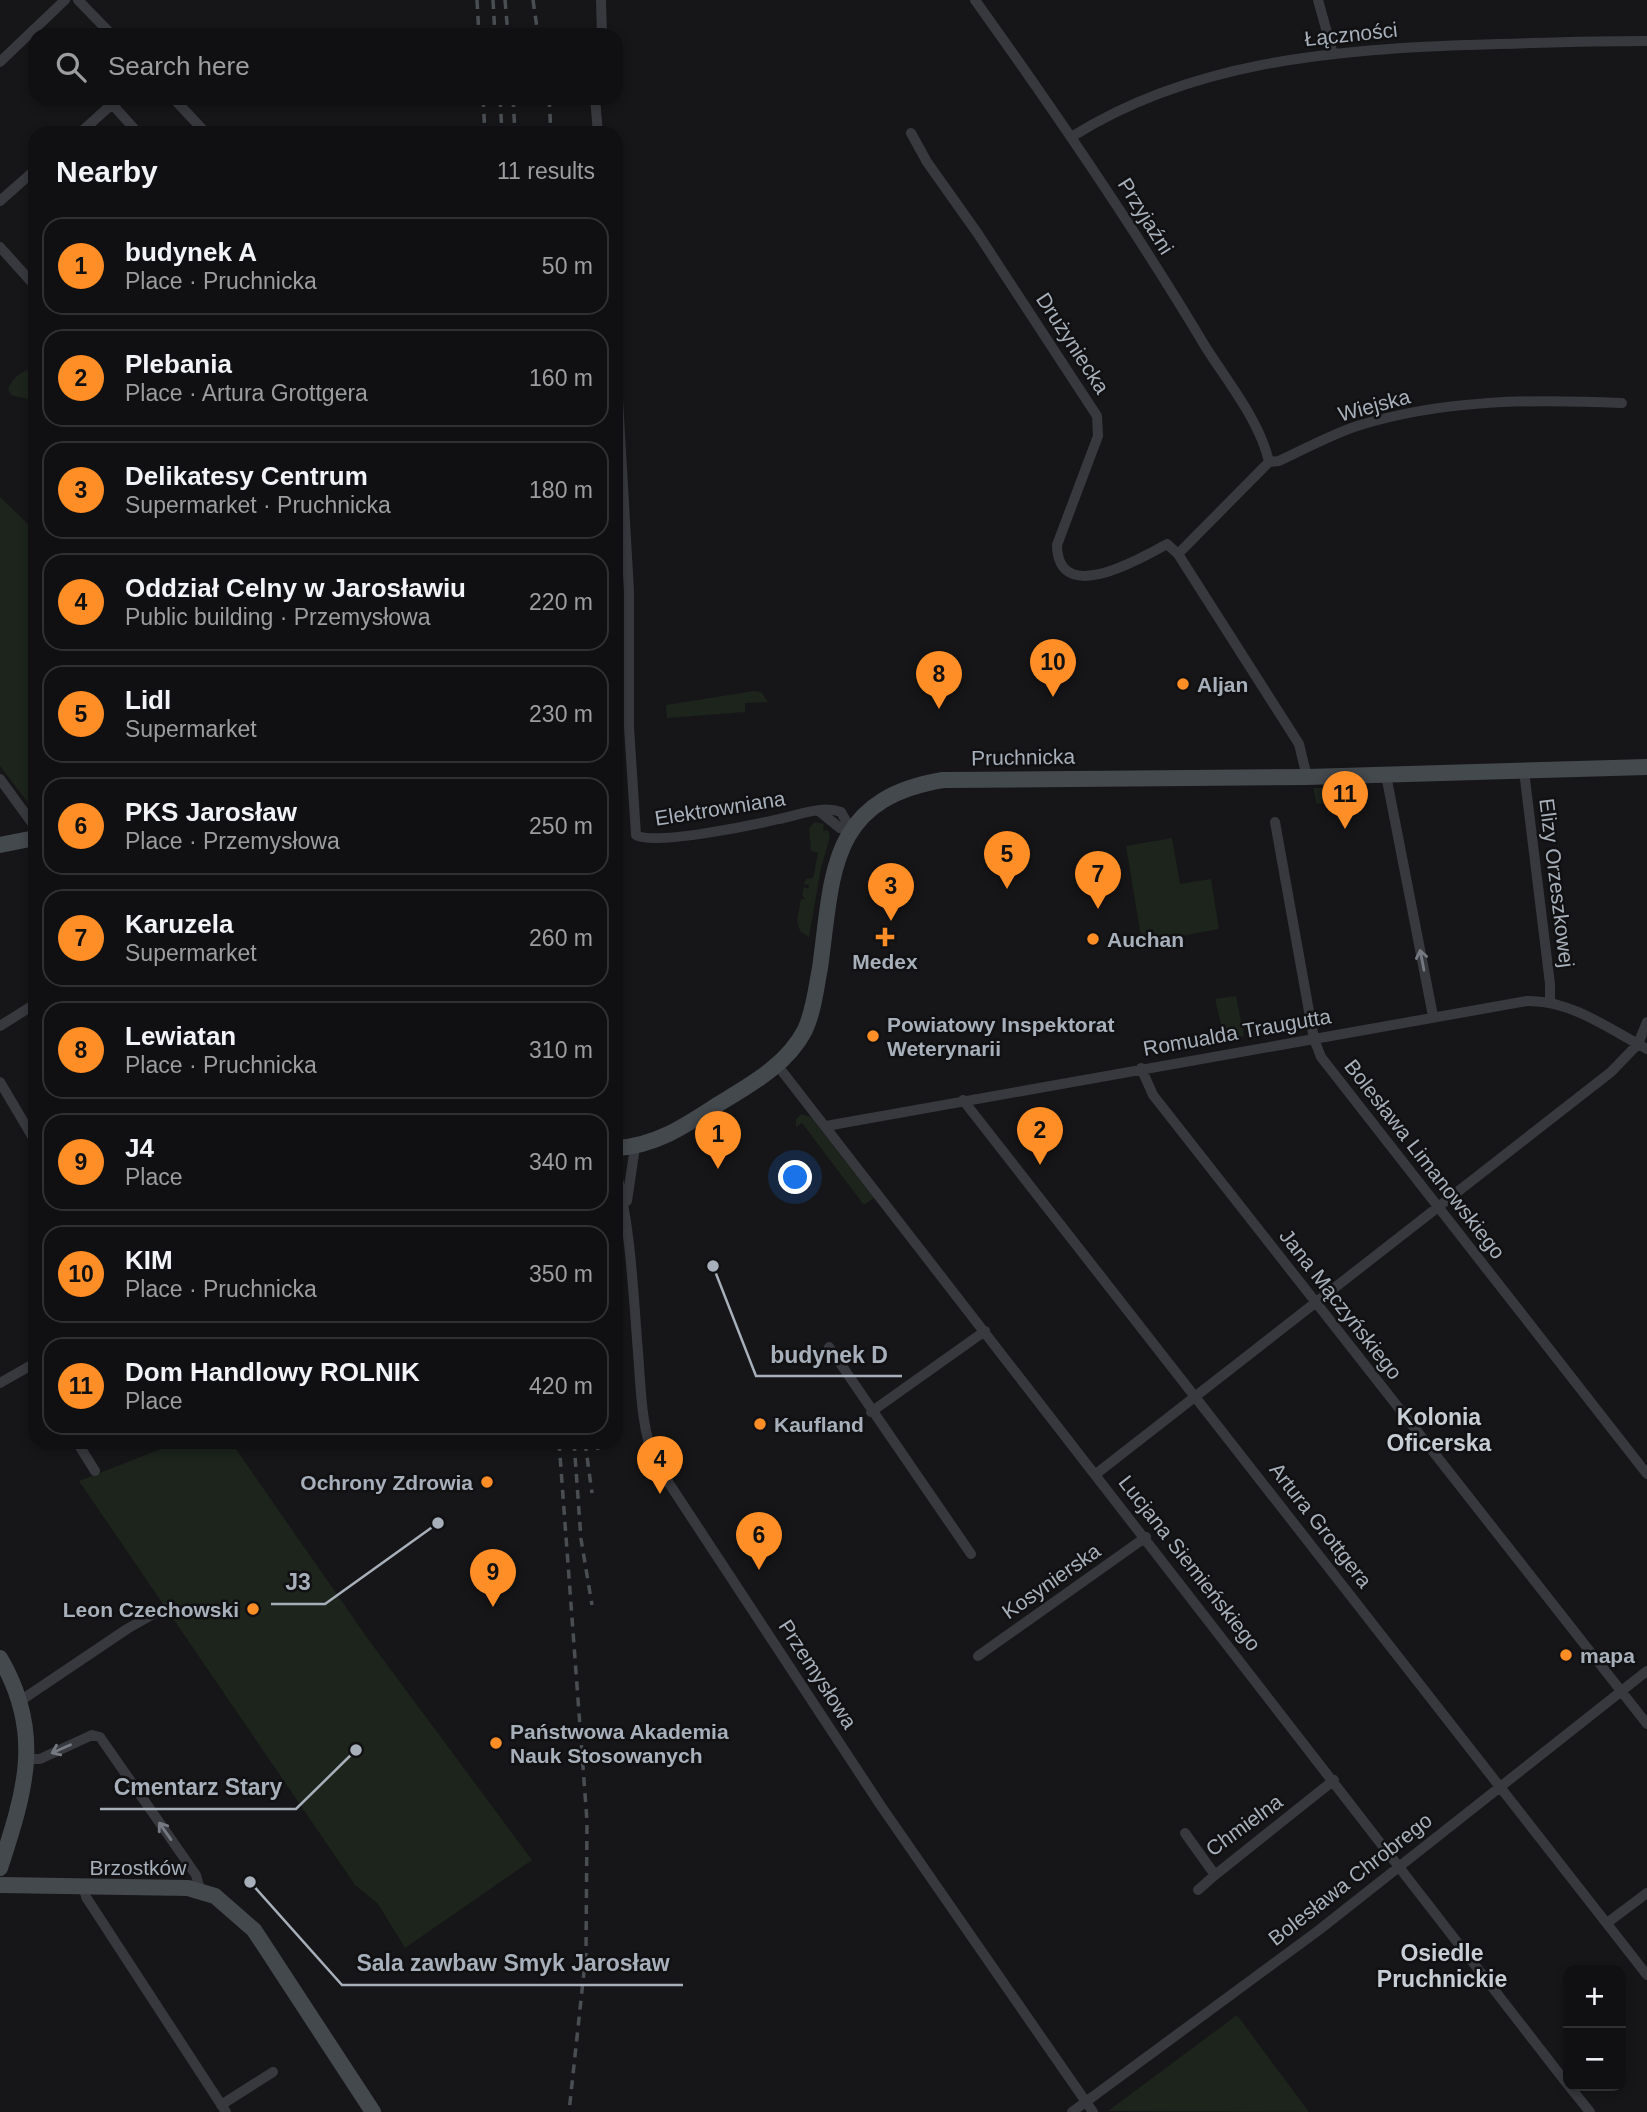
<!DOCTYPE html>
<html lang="en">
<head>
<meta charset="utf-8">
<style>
  :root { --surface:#101012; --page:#1e1e20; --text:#f1f3f6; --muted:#9c9d9f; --line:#303032; --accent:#ff8e27 }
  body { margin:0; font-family:Arial,sans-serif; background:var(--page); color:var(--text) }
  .controls { position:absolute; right:21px; bottom:21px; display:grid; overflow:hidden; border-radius:14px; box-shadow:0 4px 10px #0003 }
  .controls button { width:63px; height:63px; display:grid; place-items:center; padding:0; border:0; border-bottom:2px solid var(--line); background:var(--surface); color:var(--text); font:35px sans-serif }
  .you { position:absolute; left:796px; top:1178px; width:24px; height:24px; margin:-18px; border:5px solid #fff; border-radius:50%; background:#1a73e8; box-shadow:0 0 0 10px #1a73e833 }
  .badge { display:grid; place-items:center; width:46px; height:46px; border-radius:50%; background:var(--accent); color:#111; font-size:23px; font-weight:700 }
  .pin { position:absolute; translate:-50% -58px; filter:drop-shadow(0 2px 4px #0008) }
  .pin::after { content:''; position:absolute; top:37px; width:24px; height:21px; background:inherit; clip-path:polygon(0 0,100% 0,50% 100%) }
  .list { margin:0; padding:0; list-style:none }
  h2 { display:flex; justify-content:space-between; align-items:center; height:91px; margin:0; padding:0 28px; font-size:30px }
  h2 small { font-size:23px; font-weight:400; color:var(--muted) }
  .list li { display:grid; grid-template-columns:46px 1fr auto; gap:21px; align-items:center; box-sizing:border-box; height:98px; margin:0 14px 14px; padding:0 14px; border:2px solid var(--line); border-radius:21px }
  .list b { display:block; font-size:26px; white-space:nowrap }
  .list p { margin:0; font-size:23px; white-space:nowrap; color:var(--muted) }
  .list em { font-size:23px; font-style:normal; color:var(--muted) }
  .icon { flex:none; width:38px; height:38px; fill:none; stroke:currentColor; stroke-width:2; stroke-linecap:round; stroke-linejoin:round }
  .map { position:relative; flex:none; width:1647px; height:2112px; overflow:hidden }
  .search { position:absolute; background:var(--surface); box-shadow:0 4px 10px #0003; left:28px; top:28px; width:595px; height:77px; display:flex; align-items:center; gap:18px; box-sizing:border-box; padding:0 24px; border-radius:21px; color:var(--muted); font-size:26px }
  .panel { position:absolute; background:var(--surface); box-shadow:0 4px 10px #0003; left:28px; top:126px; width:595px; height:1323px; border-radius:21px }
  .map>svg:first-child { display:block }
</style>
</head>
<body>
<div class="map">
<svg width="1647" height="2112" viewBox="0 0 1647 2112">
  <rect width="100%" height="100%" fill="#161618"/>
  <path fill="#1c241c" d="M30,369L35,375V401L11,395L8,390C10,380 20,372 30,369Z
    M0,497L35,531V812L0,766Z
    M754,691L761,692L768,702L745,703V712L667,718L666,705Z
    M1360,787L1363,796L1317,804L1313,788Z
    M815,822L824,824L823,831L828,830L830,837L821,868L809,937L800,931L797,920L801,899H805L802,895L804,887L809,889V885L804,884L806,879L813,878L818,853L811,851L809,828Z
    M1172,838L1180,884L1211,879L1219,929L1142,943L1126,846Z
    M1236,996L1244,1036L1225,1040L1215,999Z
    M801,1114L811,1117L874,1198L864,1205L802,1123L796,1127V1120Z
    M179,1442H231L368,1639L532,1860L405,1948L378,1904L355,1885L79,1481Z
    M1237,2015L1309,2112L1108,2111Z"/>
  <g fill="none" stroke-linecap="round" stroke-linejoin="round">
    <path stroke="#37393e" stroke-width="10" d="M78,0L112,35
      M601,0L602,35
      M975,0C1056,113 1134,227 1205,346C1227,381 1260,421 1269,462
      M1318,0L1333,54
      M0,62L65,0
      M173,98L206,133
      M595,98L598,133
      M80,133L112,104L138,133
      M911,133L927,162L978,234L1097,416L1098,436L1057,545C1058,607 1140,559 1167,544L1178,554L1299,744L1307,777
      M1073,136C1191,62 1331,50 1466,45C1527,43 1587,41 1647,41
      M0,201L35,170
      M0,247L35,286
      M616,365L629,591V727L636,835C654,846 753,825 779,819C799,815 822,805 841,812L851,830L840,828L819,811
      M1178,554L1269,462L1279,461C1305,449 1330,435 1357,426C1444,399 1533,399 1622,403
      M1524,771L1550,984V1001
      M1386,775L1433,1016
      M0,779L35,827
      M1275,822L1314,1039L1321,1057L1647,1474
      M0,1026L35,1004
      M778,1066L1568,2085
      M1141,1068L1153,1095L1647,1724
      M0,1082L35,1141
      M963,1100L1647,1975
      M826,1126L1527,1001C1571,1000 1609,1029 1647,1049
      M616,1171C631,1230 633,1291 638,1352C641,1390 641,1426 655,1462L881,1806L1093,2112
      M627,1201L635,1147
      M829,1347L971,1554
      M0,1383L35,1363
      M871,1412L985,1331
      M77,1442L95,1471
      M1096,1474L1611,1072L1638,1044L1647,1022
      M978,1656L1146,1537
      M20,1701L127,1629L164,1608
      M29,1759H40L92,1735L100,1737L196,1875L200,1889
      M1185,1833L1215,1875L1334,1780
      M84,1888L86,1897L226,2112
      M1198,1890L1215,1875
      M1607,1923L1647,1893
      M1569,2086L1590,2112
      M221,2105L273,2072
      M1072,2112L1319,1930L1647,1671"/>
    <path stroke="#44494e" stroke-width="16" d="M0,845L35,838
      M616,1148C655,1146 685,1126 717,1105C750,1085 787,1065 805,1030C814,1010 816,988 820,968C833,874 828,799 943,780L1307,777L1647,767
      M0,1658C44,1733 25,1791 0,1868
      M0,1885L188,1888L215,1896L254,1930L373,2112"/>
    <path stroke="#494e53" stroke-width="3.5" stroke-dasharray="9 7" stroke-linecap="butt" d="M477,0L479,35
      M493,0L495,35
      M505,0L508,35
      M533,0L538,35
      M483,98L485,133
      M500,98L502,133
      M513,98L515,133
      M549,98L551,133
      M559,1442L587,1821L586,1953L569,2112
      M574,1442L581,1539L592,1605
      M585,1442L592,1493
      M597,1442L598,1450"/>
  </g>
  <defs><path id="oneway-shaft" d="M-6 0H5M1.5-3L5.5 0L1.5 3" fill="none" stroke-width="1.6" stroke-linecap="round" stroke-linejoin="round" transform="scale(1.75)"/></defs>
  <g stroke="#757a82">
    <use href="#oneway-shaft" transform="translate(1422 960) rotate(-101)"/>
    <use href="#oneway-shaft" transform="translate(61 1749) rotate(156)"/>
    <use href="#oneway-shaft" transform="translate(165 1831) rotate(-125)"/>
  </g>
  <g fill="#ff8e27" stroke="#111113" stroke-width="2.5">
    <circle cx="1183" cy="684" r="7"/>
    <path d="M881.5 926.5h7v7h7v7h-7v7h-7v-7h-7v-7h7z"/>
    <circle cx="1093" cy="939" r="7"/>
    <circle cx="873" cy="1036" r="7"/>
    <circle cx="760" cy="1424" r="7"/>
    <circle cx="487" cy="1482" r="7"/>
    <circle cx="253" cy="1609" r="7"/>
    <circle cx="1566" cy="1655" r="7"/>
    <circle cx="496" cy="1743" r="7"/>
  </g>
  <g text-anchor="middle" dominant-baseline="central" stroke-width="5" stroke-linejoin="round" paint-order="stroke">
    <g font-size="21" fill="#a7b0ba" stroke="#111113">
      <text transform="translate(1351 34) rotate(-6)">Łączności</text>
      <text transform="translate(1146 216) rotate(58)">Przyjaźni</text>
      <text transform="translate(1073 343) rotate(57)">Drużyniecka</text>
      <text transform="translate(1374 405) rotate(-15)">Wiejska</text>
      <text transform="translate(1023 757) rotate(-1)">Pruchnicka</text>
      <text transform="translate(720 808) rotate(-9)">Elektrowniana</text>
      <text transform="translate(1557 883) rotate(83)">Elizy Orzeszkowej</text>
      <text transform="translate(1237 1032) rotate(-10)">Romualda Traugutta</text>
      <text transform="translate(1425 1159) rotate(52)">Bolesława Limanowskiego</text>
      <text transform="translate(1341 1304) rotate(52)">Jana Mączyńskiego</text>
      <text transform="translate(1321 1525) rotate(52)">Artura Grottgera</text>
      <text transform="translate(1190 1563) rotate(52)">Lucjana Siemieńskiego</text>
      <text transform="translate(1051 1581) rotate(-35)">Kosynierska</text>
      <text transform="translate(818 1674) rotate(57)">Przemysłowa</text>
      <text transform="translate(1244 1825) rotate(-36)">Chmielna</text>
      <text x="138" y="1867">Brzostków</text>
      <text transform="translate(1350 1879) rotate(-38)">Bolesława Chrobrego</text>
    </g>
    <g font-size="21" font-weight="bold" fill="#a7b0ba" stroke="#111113" text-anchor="start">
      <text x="1197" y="684">Aljan</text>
      <text x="1107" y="939">Auchan</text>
      <text x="885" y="961" text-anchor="middle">Medex</text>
      <text x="887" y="1024">Powiatowy Inspektorat<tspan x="887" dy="24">Weterynarii</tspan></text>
      <text x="774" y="1424">Kaufland</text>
      <text x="473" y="1482" text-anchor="end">Ochrony Zdrowia</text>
      <text x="239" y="1609" text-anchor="end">Leon Czechowski</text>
      <text x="1580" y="1655">mapa</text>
      <text x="510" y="1731">Państwowa Akademia<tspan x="510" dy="24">Nauk Stosowanych</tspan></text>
    </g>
    <g font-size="23" font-weight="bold" fill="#c8ced5" stroke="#111113">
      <text x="1439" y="1417">Kolonia<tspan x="1439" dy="26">Oficerska</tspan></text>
      <text x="1442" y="1953">Osiedle<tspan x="1442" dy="26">Pruchnickie</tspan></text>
    </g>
  </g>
  <path fill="none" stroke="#a7b0ba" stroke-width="2.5" d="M713 1266L756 1376H902M438 1523L325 1604H271M356 1750L296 1809H100M250 1882L342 1985H683"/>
  <g fill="#a7b0ba" stroke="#111113" stroke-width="2.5">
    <circle cx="713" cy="1266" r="7"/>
    <circle cx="438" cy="1523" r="7"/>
    <circle cx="356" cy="1750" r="7"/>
    <circle cx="250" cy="1882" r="7"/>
  </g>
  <g font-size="23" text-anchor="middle" font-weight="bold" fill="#a7b0ba" stroke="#111113" stroke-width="5" stroke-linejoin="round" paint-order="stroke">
    <text x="829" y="1363">budynek D</text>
    <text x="298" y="1590">J3</text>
    <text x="198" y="1795">Cmentarz Stary</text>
    <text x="513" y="1971">Sala zawbaw Smyk Jarosław</text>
  </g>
</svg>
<div class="controls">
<button>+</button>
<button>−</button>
</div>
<div class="you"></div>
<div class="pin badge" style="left:718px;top:1169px">1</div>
<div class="pin badge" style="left:1040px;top:1165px">2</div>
<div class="pin badge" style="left:891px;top:921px">3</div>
<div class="pin badge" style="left:660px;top:1494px">4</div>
<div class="pin badge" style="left:1007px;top:889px">5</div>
<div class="pin badge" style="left:759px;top:1570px">6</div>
<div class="pin badge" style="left:1098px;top:909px">7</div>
<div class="pin badge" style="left:939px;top:709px">8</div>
<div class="pin badge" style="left:493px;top:1607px">9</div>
<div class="pin badge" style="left:1053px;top:697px">10</div>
<div class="pin badge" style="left:1345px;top:829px">11</div>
<div class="search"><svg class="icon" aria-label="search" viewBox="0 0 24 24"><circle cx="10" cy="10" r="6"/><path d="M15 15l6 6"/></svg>Search here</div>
<section class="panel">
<h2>Nearby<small>11 results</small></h2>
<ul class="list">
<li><span class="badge">1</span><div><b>budynek A</b><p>Place · Pruchnicka</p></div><em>50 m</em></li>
<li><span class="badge">2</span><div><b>Plebania</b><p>Place · Artura Grottgera</p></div><em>160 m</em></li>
<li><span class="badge">3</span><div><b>Delikatesy Centrum</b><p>Supermarket · Pruchnicka</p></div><em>180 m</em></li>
<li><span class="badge">4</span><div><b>Oddział Celny w Jarosławiu</b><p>Public building · Przemysłowa</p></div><em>220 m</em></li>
<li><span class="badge">5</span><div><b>Lidl</b><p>Supermarket</p></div><em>230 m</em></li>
<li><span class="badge">6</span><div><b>PKS Jarosław</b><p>Place · Przemysłowa</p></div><em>250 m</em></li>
<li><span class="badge">7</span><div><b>Karuzela</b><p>Supermarket</p></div><em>260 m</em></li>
<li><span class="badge">8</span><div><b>Lewiatan</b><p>Place · Pruchnicka</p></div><em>310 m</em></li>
<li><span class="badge">9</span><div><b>J4</b><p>Place</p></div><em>340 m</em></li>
<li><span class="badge">10</span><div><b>KIM</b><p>Place · Pruchnicka</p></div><em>350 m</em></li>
<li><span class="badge">11</span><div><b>Dom Handlowy ROLNIK</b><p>Place</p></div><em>420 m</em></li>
</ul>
</section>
</div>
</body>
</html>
